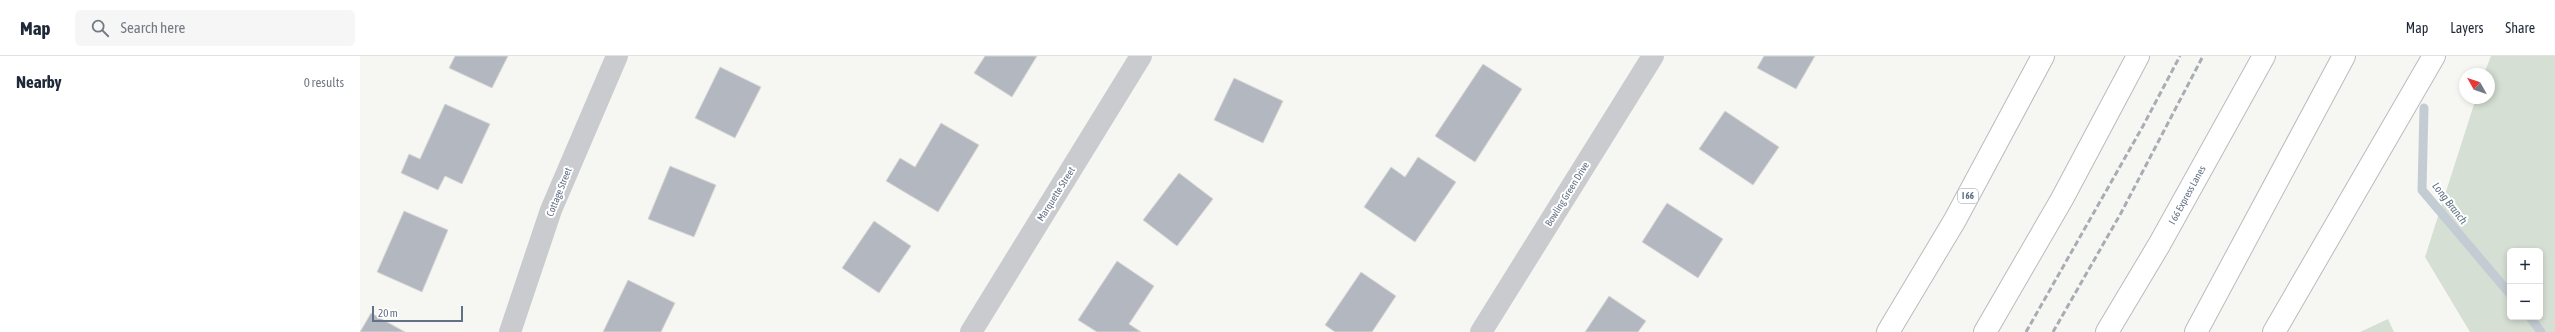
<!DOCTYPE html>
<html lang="en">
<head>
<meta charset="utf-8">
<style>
  :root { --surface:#fff; --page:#f6f6f7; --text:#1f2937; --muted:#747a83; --line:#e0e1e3 }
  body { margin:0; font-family:"Asap Condensed",sans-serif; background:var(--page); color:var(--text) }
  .controls { position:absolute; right:12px; bottom:12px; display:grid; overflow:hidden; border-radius:6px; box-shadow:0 2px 6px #0003 }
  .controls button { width:36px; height:36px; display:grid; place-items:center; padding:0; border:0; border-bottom:1px solid var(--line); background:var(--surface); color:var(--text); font:20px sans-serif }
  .compass { position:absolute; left:2099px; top:12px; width:36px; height:36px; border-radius:50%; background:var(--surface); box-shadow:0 2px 6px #0003; rotate:310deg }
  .scale { position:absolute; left:12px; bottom:10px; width:91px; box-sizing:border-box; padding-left:4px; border:2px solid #637187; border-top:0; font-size:11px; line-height:14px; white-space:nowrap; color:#637187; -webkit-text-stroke:3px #fff; paint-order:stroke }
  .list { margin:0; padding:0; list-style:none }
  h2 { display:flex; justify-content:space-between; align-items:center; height:52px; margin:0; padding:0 16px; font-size:17px }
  h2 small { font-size:13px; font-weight:400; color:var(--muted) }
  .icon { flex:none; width:22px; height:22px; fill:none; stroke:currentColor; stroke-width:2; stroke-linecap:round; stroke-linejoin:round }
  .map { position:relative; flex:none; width:2195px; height:276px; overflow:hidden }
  header { display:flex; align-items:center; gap:24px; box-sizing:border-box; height:56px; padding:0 20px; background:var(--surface); border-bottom:1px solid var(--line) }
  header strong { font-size:19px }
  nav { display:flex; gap:22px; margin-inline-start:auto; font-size:14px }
  .search { width:280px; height:36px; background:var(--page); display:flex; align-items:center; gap:10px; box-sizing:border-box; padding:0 14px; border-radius:6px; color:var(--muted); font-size:15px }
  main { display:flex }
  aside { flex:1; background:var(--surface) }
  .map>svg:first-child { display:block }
</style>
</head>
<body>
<header>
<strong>Map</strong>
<div class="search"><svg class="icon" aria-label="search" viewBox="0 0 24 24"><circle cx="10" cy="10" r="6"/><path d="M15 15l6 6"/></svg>Search here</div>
<nav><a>Map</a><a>Layers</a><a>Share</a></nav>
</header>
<main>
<aside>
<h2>Nearby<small>0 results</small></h2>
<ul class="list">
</ul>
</aside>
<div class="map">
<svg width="2195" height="276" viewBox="0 0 2195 276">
  <rect width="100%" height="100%" fill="#f6f7f3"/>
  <path fill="#d6dfd4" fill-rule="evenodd" d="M2131,0H2195V276H2110L2065,201L2116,42H2129V18H2124ZM2150,195H2180V261H2150Z
    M2028,263L2034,276H2000Z"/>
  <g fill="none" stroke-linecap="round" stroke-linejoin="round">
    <path stroke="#c4ccd3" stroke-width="9" d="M2064,52L2062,134L2150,238
      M2170,261L2181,276"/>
  </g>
  <path fill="#b3b8c0" stroke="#d8d8d6" d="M95,0H148L132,32L89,12Z
    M625,0H677L652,41L614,17Z
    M1404,0H1455L1436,33L1397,12Z
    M1123,8L1162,33L1115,106L1075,80Z
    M360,11L401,31L375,82L335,62Z
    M874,22L923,45L903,87L854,64Z
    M85,48L130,68L102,128L85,120L78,134L41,117L49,98L60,103Z
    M1365,55L1419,91L1393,129L1339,93Z
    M581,67L619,89L578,156L526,125L540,102L555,111Z
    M1058,101L1096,126L1055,186L1004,151L1031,111L1045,121Z
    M310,110L356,129L334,181L288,163Z
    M819,117L853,143L817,190L783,164Z
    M1307,147L1363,183L1338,222L1282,186Z
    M44,155L88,174L62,236L17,216Z
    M514,165L551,190L519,237L482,212Z
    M757,205L794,230L769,268L781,276H737L718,264Z
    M1001,216L1036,240L1012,276H975L965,269Z
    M268,224L315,247L301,276H243Z
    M1249,240L1286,265L1278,276H1225Z
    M11,257L45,276H0Z"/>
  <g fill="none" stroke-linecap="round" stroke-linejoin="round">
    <defs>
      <path id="motorway" d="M1528,276L1595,164L1683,0
        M1625,276L1702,143L1778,0
        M1747,276L1799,189L1904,0
        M1836,276L1984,0
        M1914,276L2074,0"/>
    </defs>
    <use href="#motorway" stroke="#b8bbbf" stroke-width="24"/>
    <path stroke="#c9cbcf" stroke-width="22" d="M611,276L781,0
      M1121,276L1293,0"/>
    <path stroke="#c9cbcf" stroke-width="22" d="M150,276L191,154L257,0"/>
    <use href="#motorway" stroke="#fff" stroke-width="22"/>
    <path stroke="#a8acb3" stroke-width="3" stroke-dasharray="6 3" stroke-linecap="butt" d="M1666,276L1783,70L1820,0
      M1693,276L1761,157L1843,0"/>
  </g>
  <g text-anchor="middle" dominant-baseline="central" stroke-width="4" stroke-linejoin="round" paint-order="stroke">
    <rect fill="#fff" stroke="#929cab" stroke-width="1" x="1598" y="133" width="20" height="14" rx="3"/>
    <g font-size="9" font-weight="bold" fill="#637187">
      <text x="1608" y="140">I 66</text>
    </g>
    <g font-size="10" fill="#637187" stroke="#fff">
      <text transform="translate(199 136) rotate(-68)">Cottage Street</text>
      <text transform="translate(696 138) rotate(-58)">Marquette Street</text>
      <text transform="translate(1207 138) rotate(-58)">Bowling Green Drive</text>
      <text transform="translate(1827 139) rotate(-61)">I 66 Express Lanes</text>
    </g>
    <g font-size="11" font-style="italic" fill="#5f7383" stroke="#fff">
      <text transform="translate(2090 147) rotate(52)">Long Branch</text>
    </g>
  </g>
</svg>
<div class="controls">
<button>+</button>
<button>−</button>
</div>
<svg class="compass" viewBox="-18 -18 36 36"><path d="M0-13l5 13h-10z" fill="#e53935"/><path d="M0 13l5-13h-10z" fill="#747a83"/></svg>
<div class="scale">20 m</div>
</div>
</main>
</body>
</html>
